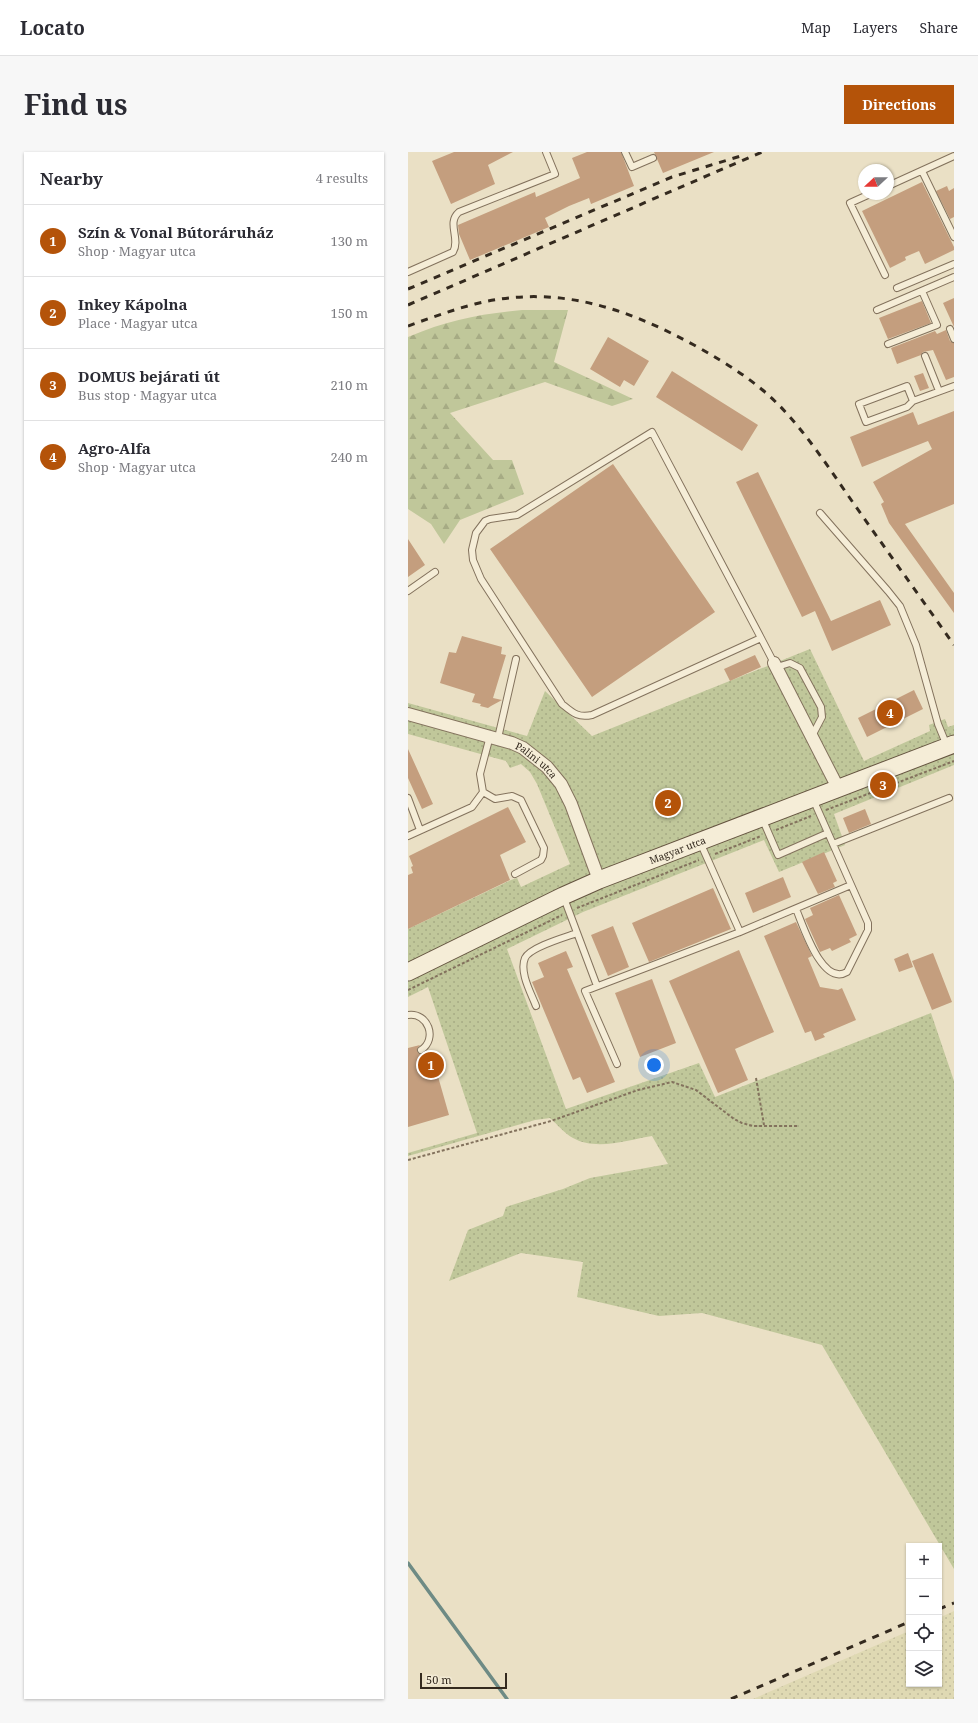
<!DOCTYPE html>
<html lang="en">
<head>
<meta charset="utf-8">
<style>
  :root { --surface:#fff; --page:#f7f7f7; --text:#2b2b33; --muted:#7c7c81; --line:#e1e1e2; --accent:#b45309 }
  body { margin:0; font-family:"Noto Serif",serif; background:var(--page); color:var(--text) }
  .controls { position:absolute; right:12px; bottom:12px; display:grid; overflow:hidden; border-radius:0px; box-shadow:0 1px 3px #0004 }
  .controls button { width:36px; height:36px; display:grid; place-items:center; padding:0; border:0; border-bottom:1px solid var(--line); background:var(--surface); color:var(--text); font:20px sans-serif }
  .compass { position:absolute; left:450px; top:12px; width:36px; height:36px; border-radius:50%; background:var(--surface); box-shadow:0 1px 3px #0004; rotate:248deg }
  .scale { position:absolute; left:12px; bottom:10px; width:87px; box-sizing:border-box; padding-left:4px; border:2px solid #342a1f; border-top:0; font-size:11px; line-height:14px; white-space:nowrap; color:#342a1f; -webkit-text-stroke:3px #f2ead4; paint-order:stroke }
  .you { position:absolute; left:246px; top:913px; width:14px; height:14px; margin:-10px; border:3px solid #fff; border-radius:50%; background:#1a73e8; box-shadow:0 0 0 6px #1a73e833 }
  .badge { display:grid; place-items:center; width:26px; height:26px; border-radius:50%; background:var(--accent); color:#fff; font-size:13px; font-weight:700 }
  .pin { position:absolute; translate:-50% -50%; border:2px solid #fff; box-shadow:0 1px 4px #0006 }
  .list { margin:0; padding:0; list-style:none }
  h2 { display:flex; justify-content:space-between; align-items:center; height:52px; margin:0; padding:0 16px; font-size:17px }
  h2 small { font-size:13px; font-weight:400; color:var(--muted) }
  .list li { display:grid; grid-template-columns:26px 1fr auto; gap:12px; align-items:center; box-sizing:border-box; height:72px; padding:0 16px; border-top:1px solid var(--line) }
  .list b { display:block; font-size:15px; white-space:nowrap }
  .list p { margin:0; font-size:13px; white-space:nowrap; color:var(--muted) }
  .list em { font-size:13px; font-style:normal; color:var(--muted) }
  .icon { flex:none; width:22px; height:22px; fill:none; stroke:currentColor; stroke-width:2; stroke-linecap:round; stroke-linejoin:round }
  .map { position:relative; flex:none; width:546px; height:1547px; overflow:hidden; border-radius:0px }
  header { display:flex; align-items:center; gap:24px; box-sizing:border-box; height:56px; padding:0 20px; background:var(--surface); border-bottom:1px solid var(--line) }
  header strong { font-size:19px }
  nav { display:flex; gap:22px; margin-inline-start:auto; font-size:14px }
  .intro { display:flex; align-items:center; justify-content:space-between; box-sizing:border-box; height:96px; padding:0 24px }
  h1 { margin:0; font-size:28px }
  .button { padding:10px 18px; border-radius:0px; background:var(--accent); color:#fff; font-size:14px; font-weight:700 }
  main { display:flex; gap:24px; padding:0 24px }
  aside { flex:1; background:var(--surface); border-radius:0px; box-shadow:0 1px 3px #0004 }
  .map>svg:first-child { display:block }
</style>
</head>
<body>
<header>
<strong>Locato</strong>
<nav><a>Map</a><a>Layers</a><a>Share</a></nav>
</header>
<div class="intro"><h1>Find us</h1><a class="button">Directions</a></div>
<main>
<aside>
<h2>Nearby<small>4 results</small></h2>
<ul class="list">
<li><span class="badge">1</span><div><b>Szín &amp; Vonal Bútoráruház</b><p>Shop · Magyar utca</p></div><em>130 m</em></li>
<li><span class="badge">2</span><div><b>Inkey Kápolna</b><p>Place · Magyar utca</p></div><em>150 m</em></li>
<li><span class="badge">3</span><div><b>DOMUS bejárati út</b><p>Bus stop · Magyar utca</p></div><em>210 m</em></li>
<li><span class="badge">4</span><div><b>Agro-Alfa</b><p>Shop · Magyar utca</p></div><em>240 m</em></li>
</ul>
</aside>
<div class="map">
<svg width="546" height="1547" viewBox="0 0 546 1547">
  <defs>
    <pattern id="farmland-dots" width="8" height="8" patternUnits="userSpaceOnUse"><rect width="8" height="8" fill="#dfd9b3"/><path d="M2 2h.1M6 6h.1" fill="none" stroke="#c0ba9a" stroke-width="1.8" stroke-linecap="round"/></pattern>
    <pattern id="green-dots" width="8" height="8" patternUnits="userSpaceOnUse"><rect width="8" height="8" fill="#c0c79a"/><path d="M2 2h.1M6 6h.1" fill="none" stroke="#a6ab84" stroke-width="1.8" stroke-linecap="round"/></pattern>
    <pattern id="forest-firs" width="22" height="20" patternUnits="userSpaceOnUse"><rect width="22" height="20" fill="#c0c79a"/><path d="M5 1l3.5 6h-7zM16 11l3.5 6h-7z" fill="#a6ab84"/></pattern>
  </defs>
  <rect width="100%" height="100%" fill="#eae0c5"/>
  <path fill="url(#farmland-dots)" d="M546,1459V1547H345L501,1479V1532H531V1466Z"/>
  <path fill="url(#green-dots)" d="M402,497L456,609L522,579L521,573L537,567L540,575L546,573V613L426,662L437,693L371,720L356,688L175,760L99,797L158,957L291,911L307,945L523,861L546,929V1417L414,1193L294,1161L251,1164L169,1145L175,1110L113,1101L41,1129L60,1078L95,1064L98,1055L155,1037L182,1026L260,1012L244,984C220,988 188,999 165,986C157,982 149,972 142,966L127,968L0,1004V1001L69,981L20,835L0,845V777L103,728L109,726L113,735L162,712L129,632L122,620L113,612L102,616L98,609L0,582V551L119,584L137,539L184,584Z"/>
  <path fill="url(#forest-firs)" d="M114,158H160L146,210L225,247L204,254L137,230L42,261L85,308H104L116,342L52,368L36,392L23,372L0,357V185C40,168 71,162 114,158Z"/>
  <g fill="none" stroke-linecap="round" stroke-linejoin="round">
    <path stroke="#6e8b85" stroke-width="3.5" d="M0,1411L99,1547"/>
  </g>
  <path fill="#c49e7e" d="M46,0H105L80,13L87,32L43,52L24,9Z
    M179,0H213L226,34L183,52L181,46L161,54L137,66L141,75L62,108L51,82L50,73L127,40L128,45L172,26L164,6Z
    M246,0H306L255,21Z
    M514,30L546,95V98L517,112L511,99L497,105L498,108L482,116L454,59Z
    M539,34L541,39L546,36V65L542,67L528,39Z
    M546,146V175L535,151Z
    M514,149L523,171L480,187L471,166Z
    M538,178L542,189L546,191V225L538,228L525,198L515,200L513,203L489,212L483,196L527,179L529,182Z
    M200,185L241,209L226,234L216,228L212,235L182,217Z
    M264,219L350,273L334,299L248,245Z
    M515,221L521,236L512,239L506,224Z
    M546,259V352L497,372L546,441V461L481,371L473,352L476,350L465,330L524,297L520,289L454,315L442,285L505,260L510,273Z
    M205,312L307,460L184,545L82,397Z
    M350,320L423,469L472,448L483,473L424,499L407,459L394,465L328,330Z
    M0,387L17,413L0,425Z
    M54,484L94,495L93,502L98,503L85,546L94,548L83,554L80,556L72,554L73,552L64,550L67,542L32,531L41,500L48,501Z
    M347,503L353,515L322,529L316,517Z
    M506,538L515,557L459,585L450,566Z
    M0,597L25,652L14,657L0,626Z
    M260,640L262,643H266L270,649L268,653L270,656L259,662L258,660H253L249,653L252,648L250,646Z
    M100,655L118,690L92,703L102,728L0,777V723L5,721L3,715L5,714L1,704Z
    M457,657L463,672L441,681L435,666Z
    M416,700L429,729L425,731L427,735L410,742L394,710Z
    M375,725L383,745L345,761L337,741Z
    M305,736L323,777L241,810L224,771Z
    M431,743L449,783L441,787L443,790L424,799L422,796L412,800L397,767L405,763L402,756Z
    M388,770L404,804L400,806L412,835L430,838L434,836L448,868L415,882L417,885L407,889L403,879L397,881L356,784Z
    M205,774L221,815L200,824L183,783Z
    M331,798L366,880L327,897L340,928L310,941L261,829Z
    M158,799L165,815L159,817L207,930L179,941L172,925L165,928L124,830L136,825L130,811Z
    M500,801L505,815L491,820L486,807Z
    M525,801L544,850L524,858L504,809Z
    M244,827L268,891L232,905L207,841Z
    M12,893L9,897L10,901L14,902L23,900L41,963L0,975V896Z"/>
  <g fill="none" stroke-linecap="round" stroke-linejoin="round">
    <defs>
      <path id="service" d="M217,0L224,15L245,6
        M514,19L546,85
        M480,34L546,4
        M462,42L442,51L477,123
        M0,120L45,100C53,87 38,71 51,60L147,22L138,0
        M489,136L546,112
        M469,158L546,125
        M542,177L546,187
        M480,192L529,173L514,139
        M517,204L531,239
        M505,249L499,234L451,252L458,270L499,255L505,249L546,234
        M412,361L480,439L492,454L508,493L530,572L539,594
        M0,439L27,420
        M353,486L184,563C170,566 165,561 154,552L73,427L65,408L64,398L68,381L77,369L82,367L109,363L244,280L353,486L366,511
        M369,515L382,511L392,516L413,555L414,565L404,584
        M90,586L108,507
        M75,640L87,647L104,644L113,648L136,696L135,704L133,708L107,722
        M0,646L12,678
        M354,666L370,703L420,681
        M0,684L64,655L75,640L72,622L82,584
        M292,690L332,780
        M425,692L541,646
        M156,746L189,834
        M388,757C395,773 414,835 439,820L460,778V771L405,647
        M128,854C123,841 111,820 117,806C122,795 158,785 169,781
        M0,863C20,860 30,887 13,898
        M209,912L177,839L332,780L443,733"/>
      <g id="minor">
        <path d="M366,511L430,636"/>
        <path id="s1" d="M0,562L104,591L115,596L139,615L153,632L163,652L191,728"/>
      </g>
      <g id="secondary">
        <path id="s2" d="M0,820L155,744L191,728L546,592"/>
      </g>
    </defs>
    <use href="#service" stroke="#83725d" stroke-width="8"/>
    <use href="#minor" stroke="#83725d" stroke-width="14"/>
    <use href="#secondary" stroke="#655440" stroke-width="19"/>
    <path stroke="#83725d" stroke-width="2" stroke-dasharray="3 2" stroke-linecap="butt" d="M418,658L546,609
      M368,678L403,664
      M307,702L353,684
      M169,756L291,708
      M0,838L154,763
      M348,926L356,973
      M0,1008L143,969L230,938L264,930L288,938L326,967L334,971L345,974H390"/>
    <use href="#service" stroke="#f5edd7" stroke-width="6"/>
    <use href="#minor" stroke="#f5edd7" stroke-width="12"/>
    <use href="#secondary" stroke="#f5edd7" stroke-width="17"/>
    <path stroke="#342a1f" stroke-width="3" stroke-dasharray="7 7" stroke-linecap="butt" d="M0,137L264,25L336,3
      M0,153L354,0
      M0,174C22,166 44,158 67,152C147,132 216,155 286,193C323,214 353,232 381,264C405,291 425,322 446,352C479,399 513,446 546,493
      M531,1457L546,1451
      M323,1547L501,1470"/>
  </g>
  <g text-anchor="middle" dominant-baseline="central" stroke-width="3" stroke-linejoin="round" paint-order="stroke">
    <g font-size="10" fill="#342a1f" stroke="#f2ead4">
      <text stroke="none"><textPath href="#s1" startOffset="138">Palini utca</textPath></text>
      <text stroke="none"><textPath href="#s2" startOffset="296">Magyar utca</textPath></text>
    </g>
  </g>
</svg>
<div class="controls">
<button>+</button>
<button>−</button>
<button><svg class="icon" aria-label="locate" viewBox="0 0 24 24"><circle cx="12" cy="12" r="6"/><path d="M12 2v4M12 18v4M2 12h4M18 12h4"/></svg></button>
<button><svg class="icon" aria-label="layers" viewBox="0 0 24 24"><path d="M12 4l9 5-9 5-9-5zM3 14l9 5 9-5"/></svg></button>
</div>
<svg class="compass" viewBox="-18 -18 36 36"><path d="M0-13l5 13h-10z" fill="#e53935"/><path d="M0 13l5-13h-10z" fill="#7c7c81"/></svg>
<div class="scale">50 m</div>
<div class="you"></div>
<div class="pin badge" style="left:23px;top:913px">1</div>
<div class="pin badge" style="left:260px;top:651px">2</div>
<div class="pin badge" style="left:475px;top:633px">3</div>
<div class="pin badge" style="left:482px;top:561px">4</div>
</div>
</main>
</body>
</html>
